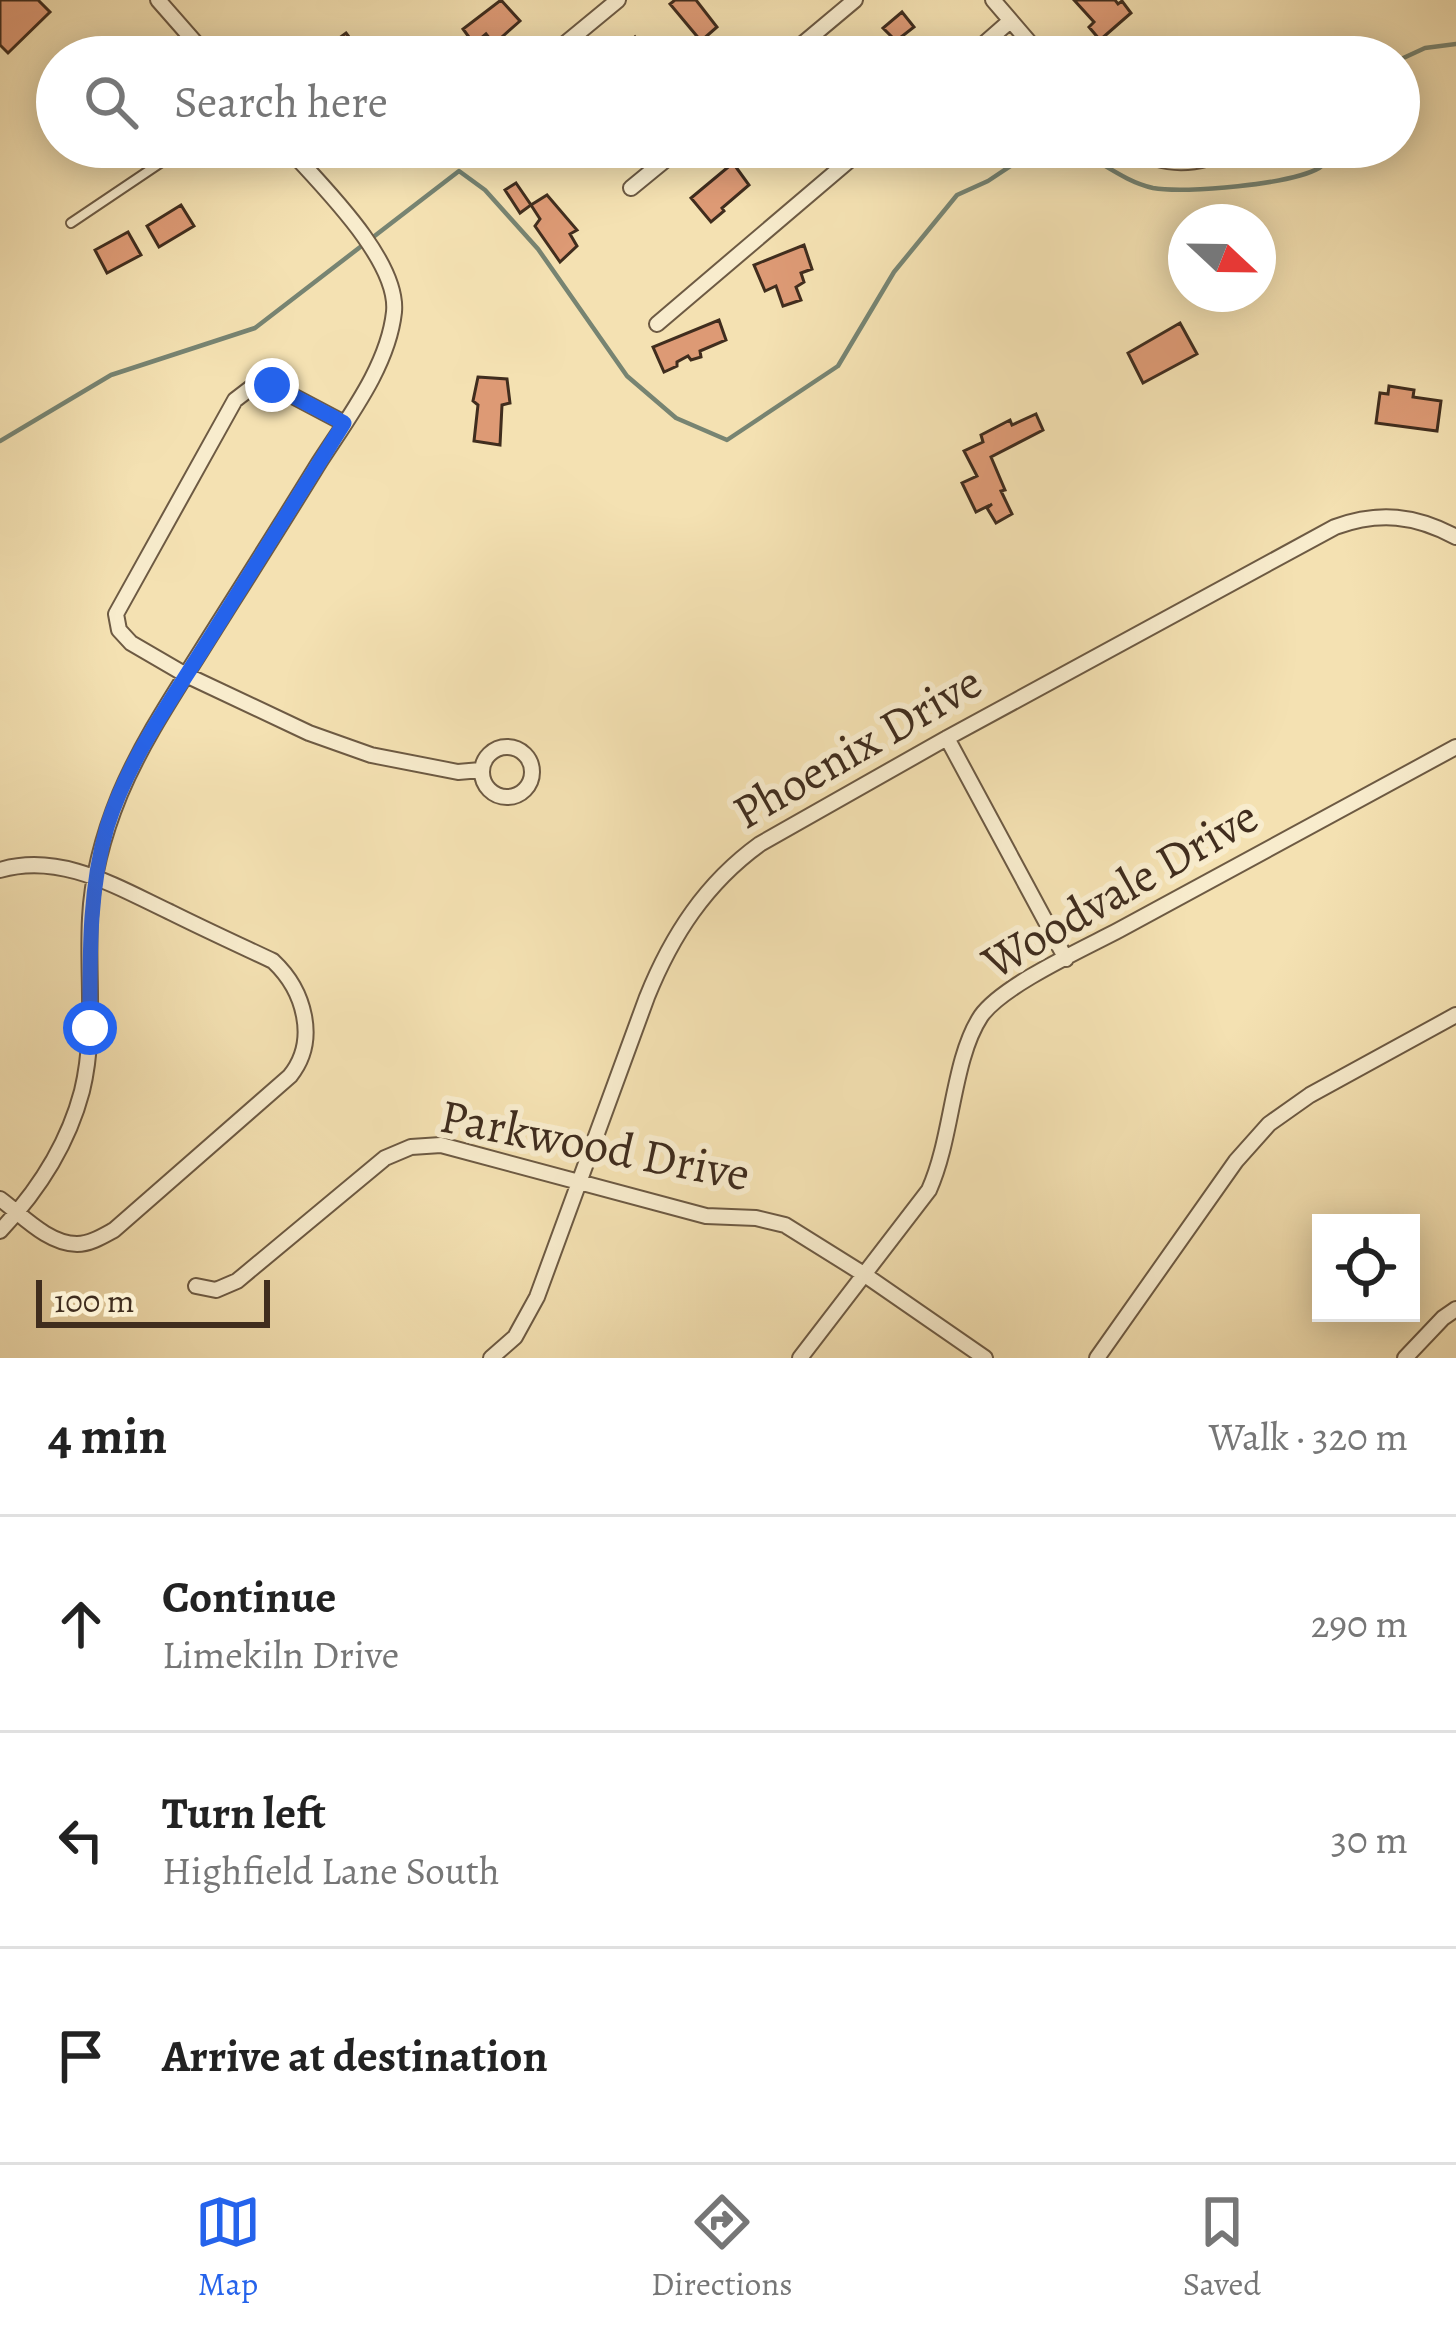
<!DOCTYPE html>
<html lang="en">
<head>
<meta charset="utf-8">
<style>
  :root { --surface:#fff; --page:#f2f2f2; --text:#222; --muted:#767676; --line:#e0e0e0; --accent:#2563eb }
  body { margin:0; font-family:Alegreya,serif; background:var(--page); color:var(--text) }
  .controls { position:absolute; right:36px; bottom:36px; display:grid; overflow:hidden; border-radius:0px; box-shadow:0 6px 30px #0003 }
  .controls button { width:108px; height:108px; display:grid; place-items:center; padding:0; border:0; border-bottom:3px solid var(--line); background:var(--surface); color:var(--text); font:60px sans-serif }
  .compass { position:absolute; left:1168px; top:204px; width:108px; height:108px; border-radius:50%; background:var(--surface); box-shadow:0 6px 30px #0003; rotate:112deg }
  .scale { position:absolute; left:36px; bottom:30px; width:234px; box-sizing:border-box; padding-left:12px; border:6px solid #402d1e; border-top:0; font-size:33px; line-height:42px; white-space:nowrap; color:#402d1e; -webkit-text-stroke:9px #f8eccd; paint-order:stroke }
  .stop { position:absolute; width:36px; height:36px; margin:-27px; border:9px solid #2563eb; border-radius:50%; background:#fff }
  .stop.end { background:#2563eb; border-color:#fff; box-shadow:0 3px 12px #0008 }
  .list { margin:0; padding:0; list-style:none }
  h2 { display:flex; justify-content:space-between; align-items:center; height:156px; margin:0; padding:0 48px; font-size:51px }
  h2 small { font-size:39px; font-weight:400; color:var(--muted) }
  .list li { display:grid; grid-template-columns:78px 1fr auto; gap:36px; align-items:center; box-sizing:border-box; height:216px; padding:0 48px; border-top:3px solid var(--line) }
  .list b { display:block; font-size:45px; white-space:nowrap }
  .list p { margin:0; font-size:39px; white-space:nowrap; color:var(--muted) }
  .list em { font-size:39px; font-style:normal; color:var(--muted) }
  .icon { flex:none; width:66px; height:66px; fill:none; stroke:currentColor; stroke-width:2; stroke-linecap:round; stroke-linejoin:round }
  .map { position:relative; flex:none; width:1456px; height:1358px; overflow:hidden }
  .search { position:absolute; background:var(--surface); box-shadow:0 6px 30px #0003; left:36px; right:36px; top:36px; height:132px; display:flex; align-items:center; gap:30px; box-sizing:border-box; padding:0 42px; border-radius:66px; color:var(--muted); font-size:45px }
  .sheet { height:804px; background:var(--surface) }
  nav { display:flex; justify-content:space-around; align-items:center; box-sizing:border-box; height:168px; border-top:3px solid var(--line); background:var(--surface); font-size:33px; color:var(--muted) }
  nav a { display:grid; justify-items:center; gap:6px }
  nav .on { color:var(--accent) }
  .map>svg:first-child { display:block }
</style>
</head>
<body>
<div class="map">
<svg width="1456" height="1358" viewBox="0 0 1456 1358">
  <rect width="100%" height="100%" fill="#f4e1b2"/>
  <filter id="stains"><feTurbulence type="fractalNoise" baseFrequency=".00167" numOctaves="4"/><feColorMatrix values="0 0 0 0 .2 0 0 0 0 .09 0 0 0 0 .02 0 0 0 .5 -.17"/></filter>
  <radialGradient id="worn" r=".72"><stop offset=".6" stop-color="#630" stop-opacity="0"/><stop offset="1" stop-color="#630" stop-opacity=".3"/></radialGradient>
  <g fill="none" stroke-linecap="round" stroke-linejoin="round">
    <path stroke="#778472" stroke-width="4.5" d="M1399,60L1425,48L1456,44
      M1070,147C1099,159 1122,181 1153,188C1185,194 1292,184 1319,168C1327,163 1332,155 1337,147
      M0,441L111,375L255,328L459,171L485,190L538,249L627,376L676,418L727,440L838,366L894,272L957,195L988,181L1021,159L1049,147"/>
  </g>
  <path fill="#dd9a75" stroke="#402d1e" stroke-width="3" d="M0,0H38L50,12L8,53L0,45Z
    M501,0L520,21L494,44L486,34L474,44L463,29Z
    M675,0H696L717,27L701,41L670,4Z
    M1074,0H1115L1118,4L1122,1L1131,13L1100,40L1089,27L1094,22Z
    M902,12L914,27L896,41L883,28Z
    M346,33L364,57H341L331,44Z
    M635,37L647,51L642,54L645,57H621L617,53Z
    M598,147H627L623,150L621,147L608,159Z
    M733,163L749,185L722,208L724,211L711,222L691,198Z
    M516,183L531,205L520,213L505,190Z
    M547,195L577,230L570,234L577,246L560,262L535,226L540,219L531,205Z
    M181,205L194,226L159,247L147,226Z
    M128,232L141,255L107,273L95,250Z
    M804,245L812,269L801,273L804,282L796,287L801,300L783,306L776,286L765,291L754,265Z
    M719,320L726,340L700,351L701,357L691,360L688,356L677,362V366L664,372L653,347Z
    M1180,323L1197,354L1143,383L1128,353Z
    M478,377L507,379L510,403L502,405L500,445L474,441L478,405L473,401Z
    M1389,386L1414,390L1413,397L1441,401L1437,431L1376,423L1380,393L1388,394Z
    M1036,414L1043,430L991,457L1005,490L1001,491L1012,514L996,523L987,508L992,504L976,512L962,483L977,476L964,451L983,442L981,435L1010,420L1012,425Z"/>
  <g fill="none" stroke-linecap="round" stroke-linejoin="round">
    <defs>
      <path id="lane" d="M71,223L184,147"/>
      <path id="street" d="M158,0L208,57
        M993,0L1042,57
        M549,57L618,0
        M787,57L855,0
        M969,57L1010,21
        M1131,147C1166,169 1200,166 1235,147
        M631,188L681,147
        M657,324L865,147
        M344,423L272,385L252,387L235,400L116,614L119,630L131,643L186,675L309,733L371,755L458,772L481,770
        M947,738L1066,959
        M482 772a25 25 0 1 1 50 0a25 25 0 1 1-50 0Z
        M0,870C60,852 117,887 170,912C204,929 239,945 273,961C304,990 319,1040 290,1076L114,1230C103,1236 90,1244 77,1244C48,1244 22,1215 0,1199
        M0,1231C38,1191 68,1144 82,1091C96,1034 87,975 90,918C92,876 104,833 120,794C141,744 172,697 201,651C240,589 279,528 317,466C347,419 388,367 394,312C399,260 320,184 287,147
        M196,1286L216,1290L237,1281L385,1158L411,1147L441,1145L706,1216L756,1218L785,1225L865,1275L985,1358
        M491,1358L515,1337L537,1297L647,997C672,935 706,883 760,844L947,738L1335,527C1379,511 1415,515 1456,537
        M800,1358L929,1190C953,1137 952,1060 981,1016C1003,985 1083,949 1119,930C1232,869 1344,808 1456,747
        M1097,1358L1236,1161L1269,1124L1310,1095L1456,1015
        M1405,1358L1443,1318L1456,1309"/>
    </defs>
    <use href="#lane" stroke="#6d5a43" stroke-width="12"/>
    <use href="#street" stroke="#6d5a43" stroke-width="18"/>
    <use href="#lane" stroke="#f8eccd" stroke-width="8"/>
    <use href="#street" stroke="#f8eccd" stroke-width="14"/>
  </g>
  <g fill="none" stroke-linecap="round" stroke-linejoin="round">
    <path stroke="#2563eb" stroke-width="15" d="M90,1028C90,960 88,893 107,827C127,763 168,705 203,649C250,574 297,498 344,423L272,385"/>
  </g>
  <g text-anchor="middle" dominant-baseline="central" stroke-width="12" stroke-linejoin="round" paint-order="stroke">
    <g font-size="48" fill="#402d1e" stroke="#f8eccd">
      <text transform="translate(857 747) rotate(-30)">Phoenix Drive</text>
      <text transform="translate(1120 889) rotate(-30)">Woodvale Drive</text>
      <text transform="translate(595 1145) rotate(11)">Parkwood Drive</text>
    </g>
  </g>
  <rect width="100%" height="100%" filter="url(#stains)"/>
  <rect width="100%" height="100%" fill="url(#worn)"/>
</svg>
<div class="controls">
<button><svg class="icon" aria-label="locate" viewBox="0 0 24 24"><circle cx="12" cy="12" r="6"/><path d="M12 2v4M12 18v4M2 12h4M18 12h4"/></svg></button>
</div>
<svg class="compass" viewBox="-18 -18 36 36"><path d="M0-13l5 13h-10z" fill="#e53935"/><path d="M0 13l5-13h-10z" fill="#767676"/></svg>
<div class="scale">100 m</div>
<div class="stop" style="left:90px;top:1028px"></div>
<div class="stop end" style="left:272px;top:385px"></div>
<div class="search"><svg class="icon" aria-label="search" viewBox="0 0 24 24"><circle cx="10" cy="10" r="6"/><path d="M15 15l6 6"/></svg>Search here</div>
</div>
<section class="sheet">
<h2>4 min<small>Walk · 320 m</small></h2>
<ul class="list">
<li><svg class="icon" aria-label="ahead" viewBox="0 0 24 24"><path d="M12 20V5M6 11l6-6 6 6"/></svg><div><b>Continue</b><p>Limekiln Drive</p></div><em>290 m</em></li>
<li><svg class="icon" aria-label="left" viewBox="0 0 24 24"><path d="M17 20v-9H6M10 6l-5 5 5 5"/></svg><div><b>Turn left</b><p>Highfield Lane South</p></div><em>30 m</em></li>
<li><svg class="icon" aria-label="arrive" viewBox="0 0 24 24"><path d="M6 21V4h12l-3 4 3 4H6"/></svg><div><b>Arrive at destination</b></div></li>
</ul>
</section>
<nav>
<a class="on"><svg class="icon" aria-label="map" viewBox="0 0 24 24"><path d="M3 6l6-2 6 2 6-2v14l-6 2-6-2-6 2zM9 4v14M15 6v14"/></svg>Map</a>
<a><svg class="icon" aria-label="directions" viewBox="0 0 24 24"><path d="M12 3l9 9-9 9-9-9zM9 14v-3h6M13 9l2 2-2 2"/></svg>Directions</a>
<a><svg class="icon" aria-label="saved" viewBox="0 0 24 24"><path d="M7 4h10v16l-5-4-5 4z"/></svg>Saved</a>
</nav>
</body>
</html>
